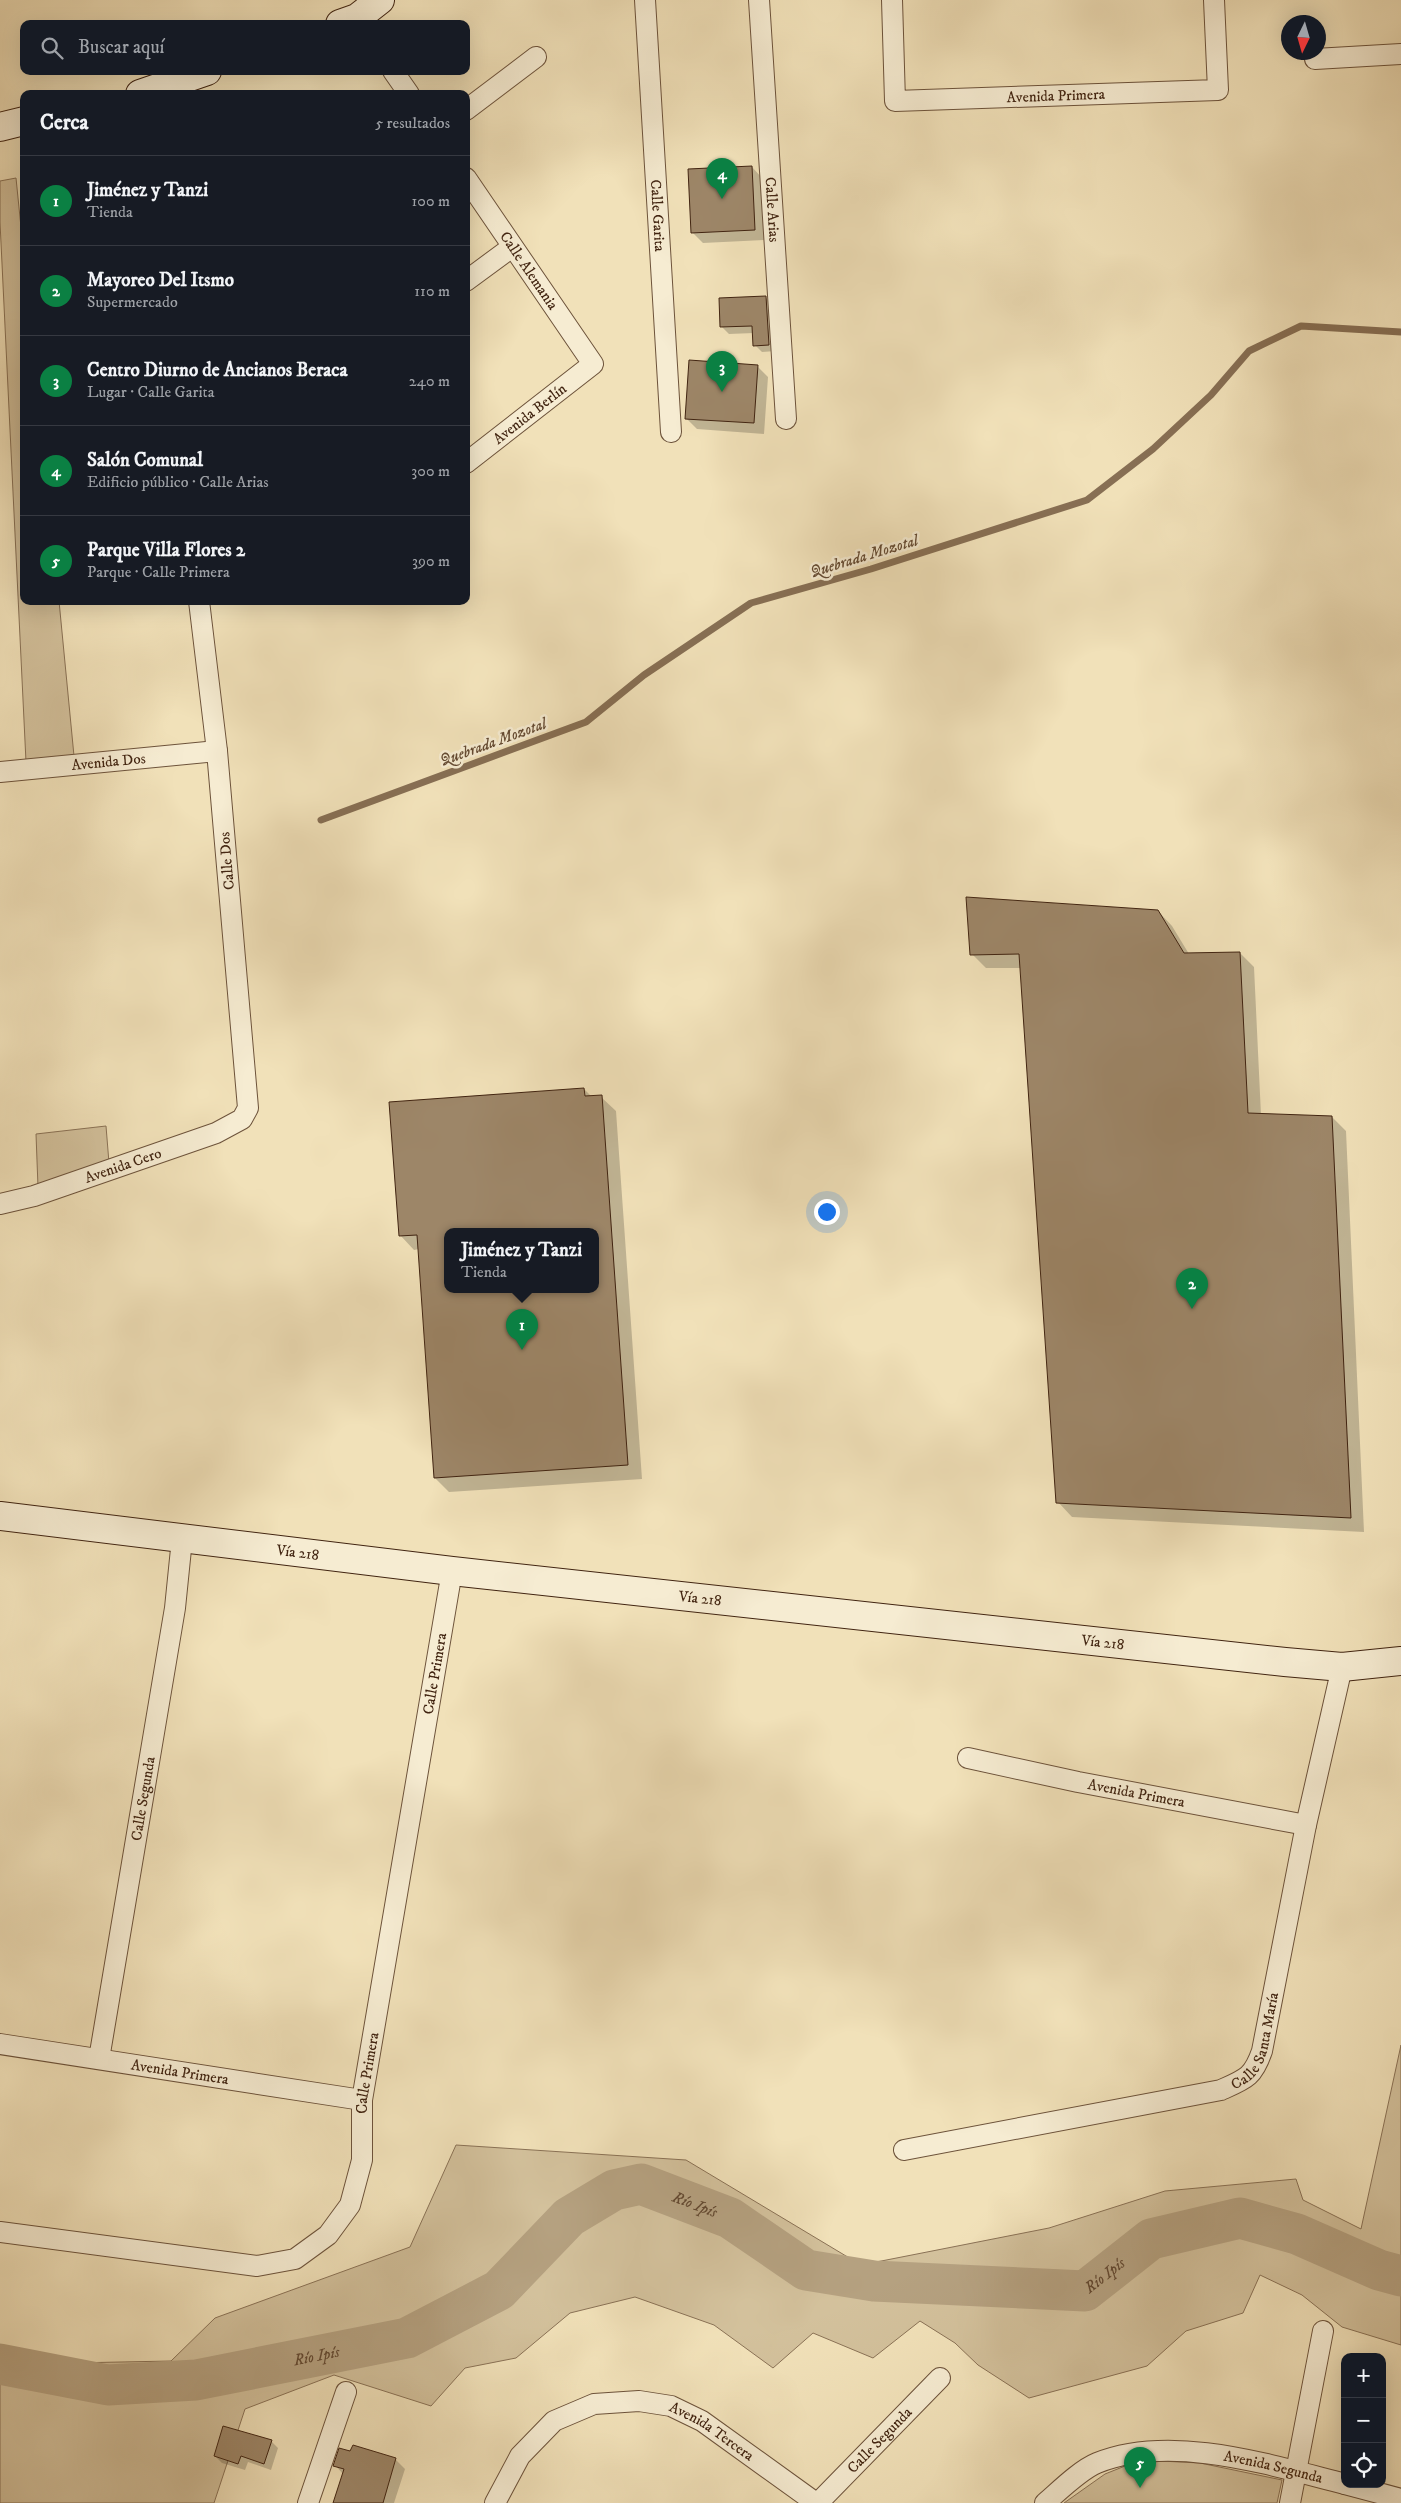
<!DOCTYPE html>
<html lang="es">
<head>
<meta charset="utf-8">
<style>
  :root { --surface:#171b24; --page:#242831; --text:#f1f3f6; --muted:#9ea1a6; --line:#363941; --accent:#0b8043 }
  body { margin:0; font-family:"IM FELL DW Pica",serif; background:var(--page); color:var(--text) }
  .controls { position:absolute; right:15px; bottom:15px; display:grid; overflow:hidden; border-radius:10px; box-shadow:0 5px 20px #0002 }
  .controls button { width:45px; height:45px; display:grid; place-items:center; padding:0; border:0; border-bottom:1px solid var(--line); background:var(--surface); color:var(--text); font:25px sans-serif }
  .compass { position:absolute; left:1281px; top:15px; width:45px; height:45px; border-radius:50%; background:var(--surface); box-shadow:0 5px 20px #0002; rotate:185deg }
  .you { position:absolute; left:826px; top:1211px; width:18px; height:18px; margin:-12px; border:4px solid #fff; border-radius:50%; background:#1a73e8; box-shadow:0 0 0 8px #1a73e833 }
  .badge { display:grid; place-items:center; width:32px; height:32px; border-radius:50%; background:var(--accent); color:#fff; font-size:16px; font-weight:700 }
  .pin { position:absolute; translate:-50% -41px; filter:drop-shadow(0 1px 2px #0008) }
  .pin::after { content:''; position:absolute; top:26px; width:18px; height:15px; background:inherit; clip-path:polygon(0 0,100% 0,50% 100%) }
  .popup { position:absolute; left:444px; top:1228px; width:155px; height:65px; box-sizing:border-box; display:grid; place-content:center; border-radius:10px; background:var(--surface); filter:drop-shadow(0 1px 4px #0005); font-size:16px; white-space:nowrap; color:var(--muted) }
  .popup b { font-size:19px; color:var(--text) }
  .popup::after { content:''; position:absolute; left:50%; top:100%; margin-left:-10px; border:10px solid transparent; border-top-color:var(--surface) }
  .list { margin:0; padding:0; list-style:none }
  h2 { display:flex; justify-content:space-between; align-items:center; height:65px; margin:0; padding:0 20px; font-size:21px }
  h2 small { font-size:16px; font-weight:400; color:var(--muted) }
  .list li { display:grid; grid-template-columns:32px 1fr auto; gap:15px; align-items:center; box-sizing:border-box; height:90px; padding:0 20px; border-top:1px solid var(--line) }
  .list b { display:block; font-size:19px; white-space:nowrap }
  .list p { margin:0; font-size:16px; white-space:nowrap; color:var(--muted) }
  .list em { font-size:16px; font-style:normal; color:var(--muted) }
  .icon { flex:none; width:28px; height:28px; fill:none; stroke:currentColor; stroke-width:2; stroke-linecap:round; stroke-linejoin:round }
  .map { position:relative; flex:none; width:1401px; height:2503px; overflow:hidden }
  .search { position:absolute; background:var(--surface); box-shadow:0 5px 20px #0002; left:20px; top:20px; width:450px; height:55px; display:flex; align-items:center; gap:12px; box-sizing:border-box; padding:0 18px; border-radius:10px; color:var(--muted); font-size:19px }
  .panel { position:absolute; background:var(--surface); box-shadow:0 5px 20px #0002; left:20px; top:90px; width:450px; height:515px; border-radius:10px }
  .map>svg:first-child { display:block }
</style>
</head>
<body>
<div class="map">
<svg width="1401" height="2503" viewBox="0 0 1401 2503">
  <rect width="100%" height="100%" fill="#f1e1b9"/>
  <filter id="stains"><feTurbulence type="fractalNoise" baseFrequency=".004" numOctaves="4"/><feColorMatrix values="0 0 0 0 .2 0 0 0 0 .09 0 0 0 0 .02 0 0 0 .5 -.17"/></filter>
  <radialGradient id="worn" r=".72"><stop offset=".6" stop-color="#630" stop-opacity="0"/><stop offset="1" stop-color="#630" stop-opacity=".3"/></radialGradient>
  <path fill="#d3c19c" stroke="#8a7256" d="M16,178L24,257V601H59L74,756L26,762L0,222V181Z
    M106,1126L109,1163L38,1187L36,1134Z
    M1401,2045V2345L1342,2327L1302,2295L1260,2275L1243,2313L1186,2331L1147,2366L1029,2398L978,2365L955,2343L920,2321L873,2358L813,2333L773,2368L714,2325L635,2297L570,2313L516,2358L465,2368L431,2406L334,2375L245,2409L214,2503H0V2349L71,2363L171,2361L215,2318L410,2247L456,2145L686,2160L861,2265L1049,2228L1165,2191L1296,2179L1303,2200L1361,2229Z
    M1140,2460L1200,2463L1282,2480L1277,2503H1064L1105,2474Z"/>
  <path fill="#0003" fill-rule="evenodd" d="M752,167L762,178L765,240L703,243L692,232Z
    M766,298L773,305L776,351L762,352L755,345L754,333L729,334L722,327L721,299Z
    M757,366L768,377L764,434L697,429L687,419Z
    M1158,911L1172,926L1189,954L1240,953L1254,967L1261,1115L1332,1117L1346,1131L1364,1532L1072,1517L1058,1502L1021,968H986L972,954Z
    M584,1089L592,1097H601L616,1111L642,1479L449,1492L435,1478L419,1249L414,1250L400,1235ZM448,1231H596V1289H448Z
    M271,2441L278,2448L271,2470L248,2462L245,2470L222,2463L215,2456Z
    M353,2446L396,2460L405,2469L394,2503H334L344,2475L335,2465L351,2453Z"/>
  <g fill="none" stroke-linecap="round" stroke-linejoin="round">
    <path stroke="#876f54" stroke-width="7" d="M321,820L586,722L644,675L751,603L871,569L1087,500L1153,449L1211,395L1249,351L1301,326L1401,332"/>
    <path stroke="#b5a180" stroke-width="41" id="s1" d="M0,2364L108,2385L196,2380L407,2338L499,2290L569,2217L614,2190L641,2184L730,2218L806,2270L874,2281L1085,2291L1151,2239L1240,2218L1297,2234L1379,2270L1401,2276"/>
  </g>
  <path fill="#9d8668" stroke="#412411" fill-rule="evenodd" d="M752,166L755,230L691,233L688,169Z
    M766,296L769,345L753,346L752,326L720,327L719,298Z
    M689,360L758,365L754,423L685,419Z
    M966,897L1158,910L1184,953L1240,952L1248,1113L1332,1116L1351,1518L1056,1503L1019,954L970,955Z
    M584,1088L585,1096L602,1095L628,1465L434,1478L417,1235L399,1236L389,1102ZM448,1231H596V1289H448Z
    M223,2426L272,2440L264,2464L241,2456L238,2464L214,2456Z
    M353,2445L396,2458L383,2503H333L344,2469L333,2466L339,2448L350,2451Z"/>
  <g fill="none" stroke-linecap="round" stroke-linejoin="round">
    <defs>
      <g id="street">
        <path id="s2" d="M645,0L671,432"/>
        <path id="s3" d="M759,0L786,419"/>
        <path id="s4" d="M892,0L895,101L1218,90L1214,0"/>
        <path d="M1315,59L1401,54"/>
        <path d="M393,71L409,94"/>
        <path d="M466,110L536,57"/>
        <path id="s5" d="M466,178L593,364L466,463"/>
        <path d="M466,281L512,247"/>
        <path id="s6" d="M0,772L217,751"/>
        <path id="s7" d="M0,1204L34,1196L216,1133L242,1119L248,1108L217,751L199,601"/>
        <path id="s8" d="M968,1758L1078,1782L1306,1825"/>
        <path id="s9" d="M0,2044L362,2100"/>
        <path id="s10" d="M99,2059L175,1608L182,1539"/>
        <path id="s11" d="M904,2150L1221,2090C1246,2079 1253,2077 1262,2051L1306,1825L1342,1667"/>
        <path id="s12" d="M0,2232L257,2266L295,2259L328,2235L350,2205L362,2160V2100L452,1571"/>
        <path d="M1345,2484L1401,2499"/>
        <path d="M308,2503L346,2392"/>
        <path id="s13" d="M495,2503L520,2456L554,2421L594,2404L639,2401L671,2406L702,2421L816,2503"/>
        <path id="s14" d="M818,2503L940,2378"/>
        <path id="s15" d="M1045,2503C1059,2491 1080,2470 1097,2463C1171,2433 1270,2465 1345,2484"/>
        <path d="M1290,2503L1323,2331"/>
      </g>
      <g id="secondary">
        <path d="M340,24L357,18L380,0"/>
        <path d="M140,94L207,71"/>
        <path d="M0,127L24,121"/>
        <path id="s16" d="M0,1516L452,1571L1285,1662L1342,1667L1401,1661"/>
      </g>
    </defs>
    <use href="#street" stroke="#6d533b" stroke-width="22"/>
    <use href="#secondary" stroke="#412411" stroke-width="30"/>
    <use href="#street" stroke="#f6ecd2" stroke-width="20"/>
    <use href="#secondary" stroke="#f6ecd2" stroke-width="28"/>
  </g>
  <g text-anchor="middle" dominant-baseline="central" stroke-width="5" stroke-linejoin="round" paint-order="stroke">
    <g font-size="15" fill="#412411" stroke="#f6ecd2">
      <text stroke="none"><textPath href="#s4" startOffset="262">Avenida Primera</textPath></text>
      <text stroke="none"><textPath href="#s3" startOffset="210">Calle Arias</textPath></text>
      <text stroke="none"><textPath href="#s2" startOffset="216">Calle Garita</textPath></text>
      <text stroke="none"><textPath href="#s5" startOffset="112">Calle Alemania</textPath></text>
      <text transform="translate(530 414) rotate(-38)">Avenida Berlín</text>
      <text stroke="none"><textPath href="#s6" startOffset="109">Avenida Dos</textPath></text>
      <text transform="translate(227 861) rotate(-95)">Calle Dos</text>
      <text stroke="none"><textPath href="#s7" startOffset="129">Avenida Cero</textPath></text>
      <text stroke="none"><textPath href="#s16" startOffset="300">Vía 218</textPath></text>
      <text stroke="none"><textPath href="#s16" startOffset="705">Vía 218</textPath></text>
      <text stroke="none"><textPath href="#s16" startOffset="1110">Vía 218</textPath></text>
      <text stroke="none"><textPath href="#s12" startOffset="915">Calle Primera</textPath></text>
      <text stroke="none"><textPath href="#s8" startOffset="172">Avenida Primera</textPath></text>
      <text stroke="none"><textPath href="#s10" startOffset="264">Calle Segunda</textPath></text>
      <text stroke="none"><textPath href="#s11" startOffset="388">Calle Santa María</textPath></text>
      <text stroke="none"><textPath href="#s9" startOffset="182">Avenida Primera</textPath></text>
      <text stroke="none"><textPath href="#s12" startOffset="510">Calle Primera</textPath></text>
      <text stroke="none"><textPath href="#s13" startOffset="271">Avenida Tercera</textPath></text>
      <text stroke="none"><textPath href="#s14" startOffset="88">Calle Segunda</textPath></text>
      <text stroke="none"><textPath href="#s15" startOffset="245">Avenida Segunda</textPath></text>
    </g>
    <g font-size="16" font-style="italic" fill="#644a32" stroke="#f6ecd2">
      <text transform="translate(864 556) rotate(-17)">Quebrada Mozotal</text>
      <text transform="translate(493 742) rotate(-20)">Quebrada Mozotal</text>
      <text stroke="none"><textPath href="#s1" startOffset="756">Río Ipís</textPath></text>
      <text stroke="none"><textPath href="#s1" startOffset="1191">Río Ipís</textPath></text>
      <text stroke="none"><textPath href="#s1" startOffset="321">Río Ipís</textPath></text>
    </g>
  </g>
  <rect width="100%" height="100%" filter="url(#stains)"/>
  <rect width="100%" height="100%" fill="url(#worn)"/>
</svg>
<div class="controls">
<button>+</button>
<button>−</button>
<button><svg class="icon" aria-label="locate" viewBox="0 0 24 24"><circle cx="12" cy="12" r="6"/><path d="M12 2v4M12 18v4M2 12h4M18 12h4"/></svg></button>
</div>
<svg class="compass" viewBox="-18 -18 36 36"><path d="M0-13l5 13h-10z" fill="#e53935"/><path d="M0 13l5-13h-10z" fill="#9ea1a6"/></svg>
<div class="you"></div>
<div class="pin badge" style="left:522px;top:1350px">1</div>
<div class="popup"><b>Jiménez y Tanzi</b>Tienda</div>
<div class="pin badge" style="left:1192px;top:1309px">2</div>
<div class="pin badge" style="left:722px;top:392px">3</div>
<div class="pin badge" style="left:722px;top:199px">4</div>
<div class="pin badge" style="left:1140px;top:2488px">5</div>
<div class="search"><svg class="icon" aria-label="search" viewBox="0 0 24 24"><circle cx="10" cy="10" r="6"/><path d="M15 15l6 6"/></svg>Buscar aquí</div>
<section class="panel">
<h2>Cerca<small>5 resultados</small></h2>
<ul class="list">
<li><span class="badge">1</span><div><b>Jiménez y Tanzi</b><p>Tienda</p></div><em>100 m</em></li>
<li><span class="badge">2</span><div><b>Mayoreo Del Itsmo</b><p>Supermercado</p></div><em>110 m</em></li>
<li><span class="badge">3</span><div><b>Centro Diurno de Ancianos Beraca</b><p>Lugar · Calle Garita</p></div><em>240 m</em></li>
<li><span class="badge">4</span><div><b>Salón Comunal</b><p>Edificio público · Calle Arias</p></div><em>300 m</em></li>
<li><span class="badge">5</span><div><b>Parque Villa Flores 2</b><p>Parque · Calle Primera</p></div><em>390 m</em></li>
</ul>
</section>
</div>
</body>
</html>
